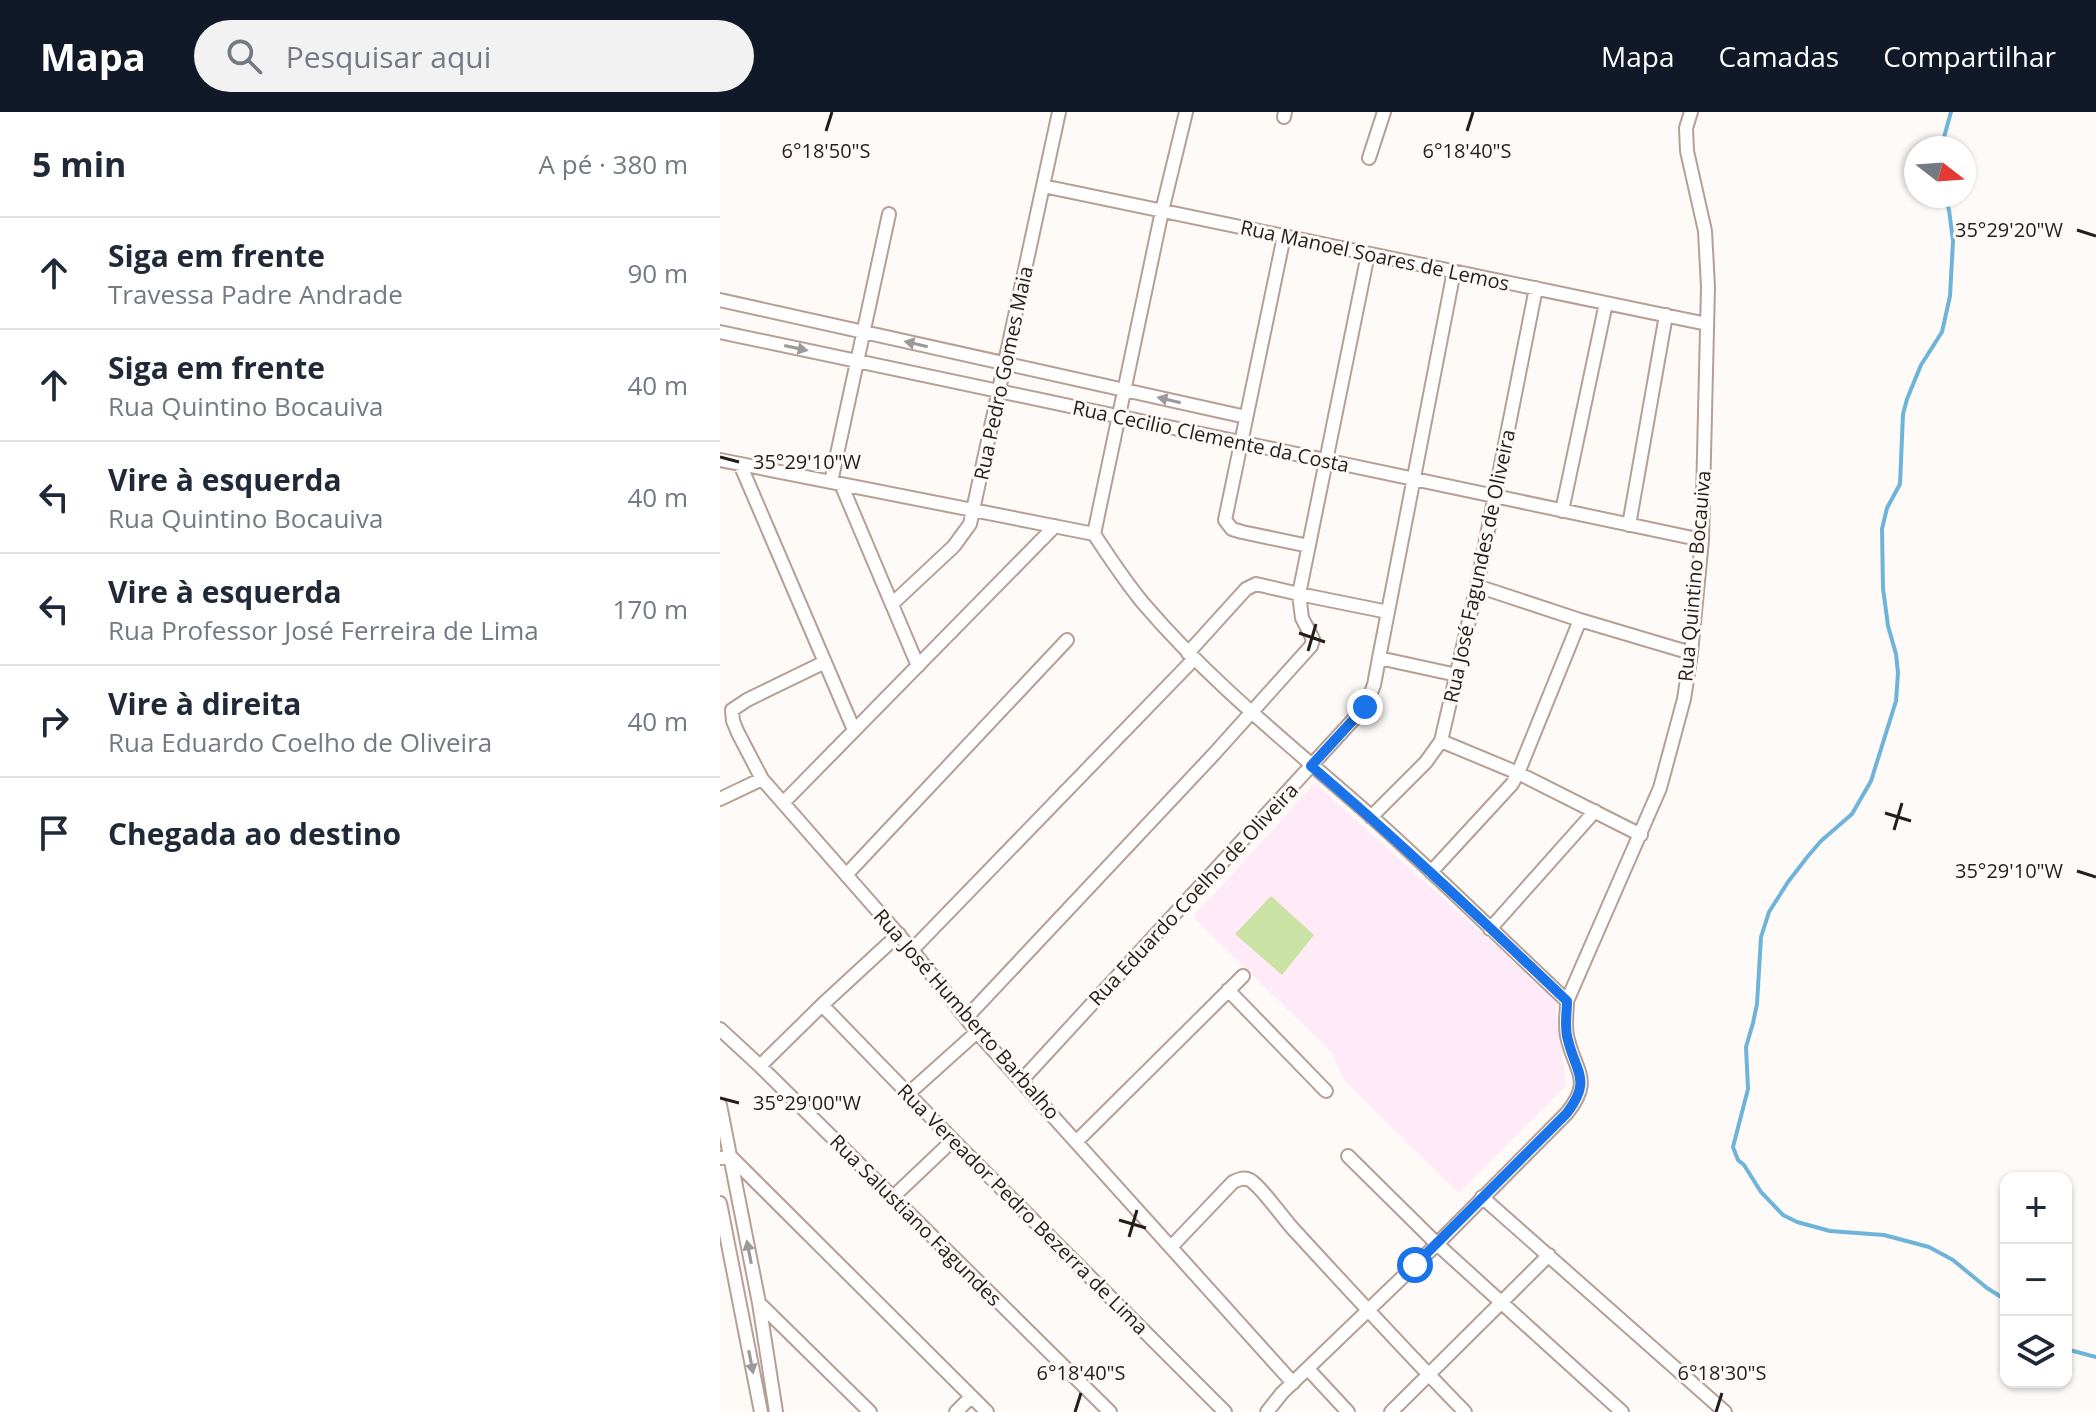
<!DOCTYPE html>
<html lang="pt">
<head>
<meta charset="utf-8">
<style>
  :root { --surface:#fff; --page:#f2f2f3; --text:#1f2937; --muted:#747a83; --line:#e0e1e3; --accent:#111827 }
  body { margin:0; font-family:"Open Sans",sans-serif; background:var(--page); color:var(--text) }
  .controls { position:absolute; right:24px; bottom:24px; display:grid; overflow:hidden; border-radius:16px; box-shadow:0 2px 6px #0004 }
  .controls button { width:72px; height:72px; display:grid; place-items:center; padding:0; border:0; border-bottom:2px solid var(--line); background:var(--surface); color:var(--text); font:40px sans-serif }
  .compass { position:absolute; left:1184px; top:24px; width:72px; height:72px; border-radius:50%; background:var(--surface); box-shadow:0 2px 6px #0004; rotate:107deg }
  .stop { position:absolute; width:24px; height:24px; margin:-18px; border:6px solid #1a73e8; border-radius:50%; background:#fff }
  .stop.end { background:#1a73e8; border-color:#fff; box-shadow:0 2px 8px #0008 }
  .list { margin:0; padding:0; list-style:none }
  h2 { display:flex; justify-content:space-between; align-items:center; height:104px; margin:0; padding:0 32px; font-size:34px }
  h2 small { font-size:26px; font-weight:400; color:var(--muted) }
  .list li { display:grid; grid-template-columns:52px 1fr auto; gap:24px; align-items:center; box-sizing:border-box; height:112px; padding:0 32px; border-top:2px solid var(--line) }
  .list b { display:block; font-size:30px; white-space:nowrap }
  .list p { margin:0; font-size:26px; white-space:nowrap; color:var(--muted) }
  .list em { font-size:26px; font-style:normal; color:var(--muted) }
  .icon { flex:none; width:44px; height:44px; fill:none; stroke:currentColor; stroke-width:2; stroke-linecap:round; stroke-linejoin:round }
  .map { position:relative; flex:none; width:1376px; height:1300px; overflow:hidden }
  header { display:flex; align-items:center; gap:48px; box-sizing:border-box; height:112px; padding:0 40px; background:var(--accent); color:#fff }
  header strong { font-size:38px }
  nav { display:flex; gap:44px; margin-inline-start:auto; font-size:28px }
  .search { width:560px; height:72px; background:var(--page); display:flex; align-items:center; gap:20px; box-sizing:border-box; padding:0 28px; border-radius:44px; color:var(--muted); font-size:30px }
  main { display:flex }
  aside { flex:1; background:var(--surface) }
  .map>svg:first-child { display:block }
</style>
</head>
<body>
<header>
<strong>Mapa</strong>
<div class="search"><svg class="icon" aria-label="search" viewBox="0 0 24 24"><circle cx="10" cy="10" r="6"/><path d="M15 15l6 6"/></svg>Pesquisar aqui</div>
<nav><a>Mapa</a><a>Camadas</a><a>Compartilhar</a></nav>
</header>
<main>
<aside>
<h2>5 min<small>A pé · 380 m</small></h2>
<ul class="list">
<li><svg class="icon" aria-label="ahead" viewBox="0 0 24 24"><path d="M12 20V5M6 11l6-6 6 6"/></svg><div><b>Siga em frente</b><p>Travessa Padre Andrade</p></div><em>90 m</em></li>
<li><svg class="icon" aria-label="ahead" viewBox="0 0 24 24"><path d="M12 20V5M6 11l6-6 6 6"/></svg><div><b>Siga em frente</b><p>Rua Quintino Bocauiva</p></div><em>40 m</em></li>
<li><svg class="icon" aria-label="left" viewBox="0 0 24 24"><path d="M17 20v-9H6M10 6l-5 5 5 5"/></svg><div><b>Vire à esquerda</b><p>Rua Quintino Bocauiva</p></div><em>40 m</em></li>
<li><svg class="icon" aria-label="left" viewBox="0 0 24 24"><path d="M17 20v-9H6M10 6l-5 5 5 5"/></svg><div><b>Vire à esquerda</b><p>Rua Professor José Ferreira de Lima</p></div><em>170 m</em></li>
<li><svg class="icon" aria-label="right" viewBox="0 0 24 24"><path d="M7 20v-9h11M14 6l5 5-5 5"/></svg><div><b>Vire à direita</b><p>Rua Eduardo Coelho de Oliveira</p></div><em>40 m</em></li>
<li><svg class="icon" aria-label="arrive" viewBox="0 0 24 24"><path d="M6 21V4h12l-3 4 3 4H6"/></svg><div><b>Chegada ao destino</b></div></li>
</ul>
</aside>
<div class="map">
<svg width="1376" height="1300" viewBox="0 0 1376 1300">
  <rect width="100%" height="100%" fill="#fefaf7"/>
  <path fill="#ffeaf8" d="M595,671L835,887L846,974L739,1081L624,968L612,941L473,805Z"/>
  <path fill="#cae3a4" d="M551,784L594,823L562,863L515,822Z"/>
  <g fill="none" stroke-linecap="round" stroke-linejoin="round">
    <path stroke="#6eb4da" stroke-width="4" d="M1221,36L1231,0
      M1225,84L1229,98L1233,129L1230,184L1222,220L1201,253L1187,287L1183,302L1180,372L1167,396L1162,417L1163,476L1168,514L1176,542L1178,561L1176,589L1151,669L1132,702L1101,729L1088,744L1068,770L1049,800L1041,825L1037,892L1033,911L1026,935L1028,977L1013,1035L1018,1048L1024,1053L1041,1080L1063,1103L1077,1110L1110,1119L1164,1123L1209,1135L1233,1148L1267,1176L1286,1188
      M1346,1237L1376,1245"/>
    <defs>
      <path id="minor" d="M564,5L565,0
        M649,46L664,0
        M323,74L987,212
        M564,124L505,408L512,417L522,420L589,434
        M648,142L579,482L668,500
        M0,188L526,305
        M0,220L982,428
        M0,348L374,422
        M20,352L134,618
        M111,370L169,102
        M121,372L198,554
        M842,399L886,191
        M909,413L946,203
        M374,422C389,445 405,469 423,491C493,573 573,635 653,706C719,765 782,828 847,889
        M374,422L442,99L466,0
        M757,474L860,508L971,541
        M172,492L234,434L250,412L339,0
        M659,546L737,563
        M105,550L27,588L12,598L13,609L18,621L42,667L50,676L192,838L257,920L573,1271
        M721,629L798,661L921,723
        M0,687L42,667
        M63,691L335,414
        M651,705L706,650L721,629L757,474L816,176
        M711,760L792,672L798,661L860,508
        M126,763L347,528
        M770,817L875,699
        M192,838L474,547
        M508,878L606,979
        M102,893L233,1028L505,1300
        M246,906L494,642L591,534L593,527L582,506L579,482L536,472L526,477L468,541
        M0,917L40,954L390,1300
        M40,954L102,893L179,822
        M301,969L645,595L654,573L659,546L734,159
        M189,981L257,920
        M0,993L39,1191L56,1300
        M357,1029L523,864
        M628,1044L717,1132L902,1300
        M0,1046L10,1044L267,1300
        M173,1085L233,1028
        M762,1085L1005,1300
        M0,1091L41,1300
        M451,1135L513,1070C519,1067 524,1065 530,1068C542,1075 564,1108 575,1119C631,1180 687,1241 745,1300
        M39,1191L150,1300
        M588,1257L628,1300
        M236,1300L251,1285
        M547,1300L562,1281L717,1132L847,1001C873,968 856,961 848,928C844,916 847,902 847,889L940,676L964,587L971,541L982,428L988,175L985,119L967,39L966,16L971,0
        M671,1300L829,1143"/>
    </defs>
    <use href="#minor" stroke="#b69f95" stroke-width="16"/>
    <use href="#minor" stroke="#fff" stroke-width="12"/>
  </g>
  <defs><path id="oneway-solid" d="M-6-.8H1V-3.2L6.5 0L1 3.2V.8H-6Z" transform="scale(2)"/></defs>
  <g fill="#9d9998">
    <use href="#oneway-solid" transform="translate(196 232) rotate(-167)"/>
    <use href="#oneway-solid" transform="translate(76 236) rotate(12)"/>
    <use href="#oneway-solid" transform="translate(449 288) rotate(-167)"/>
    <use href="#oneway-solid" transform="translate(29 1140) rotate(-101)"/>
    <use href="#oneway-solid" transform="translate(31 1250) rotate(79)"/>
  </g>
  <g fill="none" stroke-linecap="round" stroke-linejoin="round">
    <path stroke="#1a73e8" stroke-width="10" d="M645,595L591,654C679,729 763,809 847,889C847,902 844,916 848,928C856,961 872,968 847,1001L695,1153"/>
  </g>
  <path fill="none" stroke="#251d19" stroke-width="3" d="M106,19L112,0M747,19L753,0M1357,118L1376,124M0,345L19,350M579,521L605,530M588,539L596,512M1165,701L1191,709M1174,718L1182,691M1357,759L1376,765M0,986L19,991M399,1108L426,1116M409,1125L417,1098M355,1300L361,1281M996,1300L1002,1281"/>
  <g text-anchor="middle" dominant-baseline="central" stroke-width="6" stroke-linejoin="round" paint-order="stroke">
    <g font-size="20" fill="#251d19" stroke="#fefaf7">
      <text transform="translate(655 143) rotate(12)">Rua Manoel Soares de Lemos</text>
      <text transform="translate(283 261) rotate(-78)">Rua Pedro Gomes Maia</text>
      <text transform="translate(491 324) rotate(12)">Rua Cecilio Clemente da Costa</text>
      <text transform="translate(759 454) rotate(-78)">Rua José Fagundes de Oliveira</text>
      <text transform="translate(974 464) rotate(-85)">Rua Quintino Bocauiva</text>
      <text transform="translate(473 782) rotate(-47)">Rua Eduardo Coelho de Oliveira</text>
      <text transform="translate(247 902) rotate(49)">Rua José Humberto Barbalho</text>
      <text transform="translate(303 1097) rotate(45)">Rua Vereador Pedro Bezerra de Lima</text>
      <text transform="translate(196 1108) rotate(45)">Rua Salustiano Fagundes</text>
    </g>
  </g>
  <g font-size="20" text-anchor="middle" fill="#251d19" stroke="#fefaf7" stroke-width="6" stroke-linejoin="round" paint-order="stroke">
    <text x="106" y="46">6°18'50"S</text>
    <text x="747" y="46">6°18'40"S</text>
    <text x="1289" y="125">35°29'20"W</text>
    <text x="87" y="357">35°29'10"W</text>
    <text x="1289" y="766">35°29'10"W</text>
    <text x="87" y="998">35°29'00"W</text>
    <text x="361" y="1268">6°18'40"S</text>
    <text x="1002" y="1268">6°18'30"S</text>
  </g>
</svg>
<div class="controls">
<button>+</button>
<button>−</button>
<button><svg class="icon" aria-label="layers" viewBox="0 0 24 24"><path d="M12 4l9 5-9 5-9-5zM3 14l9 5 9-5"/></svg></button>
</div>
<svg class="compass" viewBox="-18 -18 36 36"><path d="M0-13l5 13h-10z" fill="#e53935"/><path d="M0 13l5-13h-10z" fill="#747a83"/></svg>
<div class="stop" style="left:695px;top:1153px"></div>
<div class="stop end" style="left:645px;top:595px"></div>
</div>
</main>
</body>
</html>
